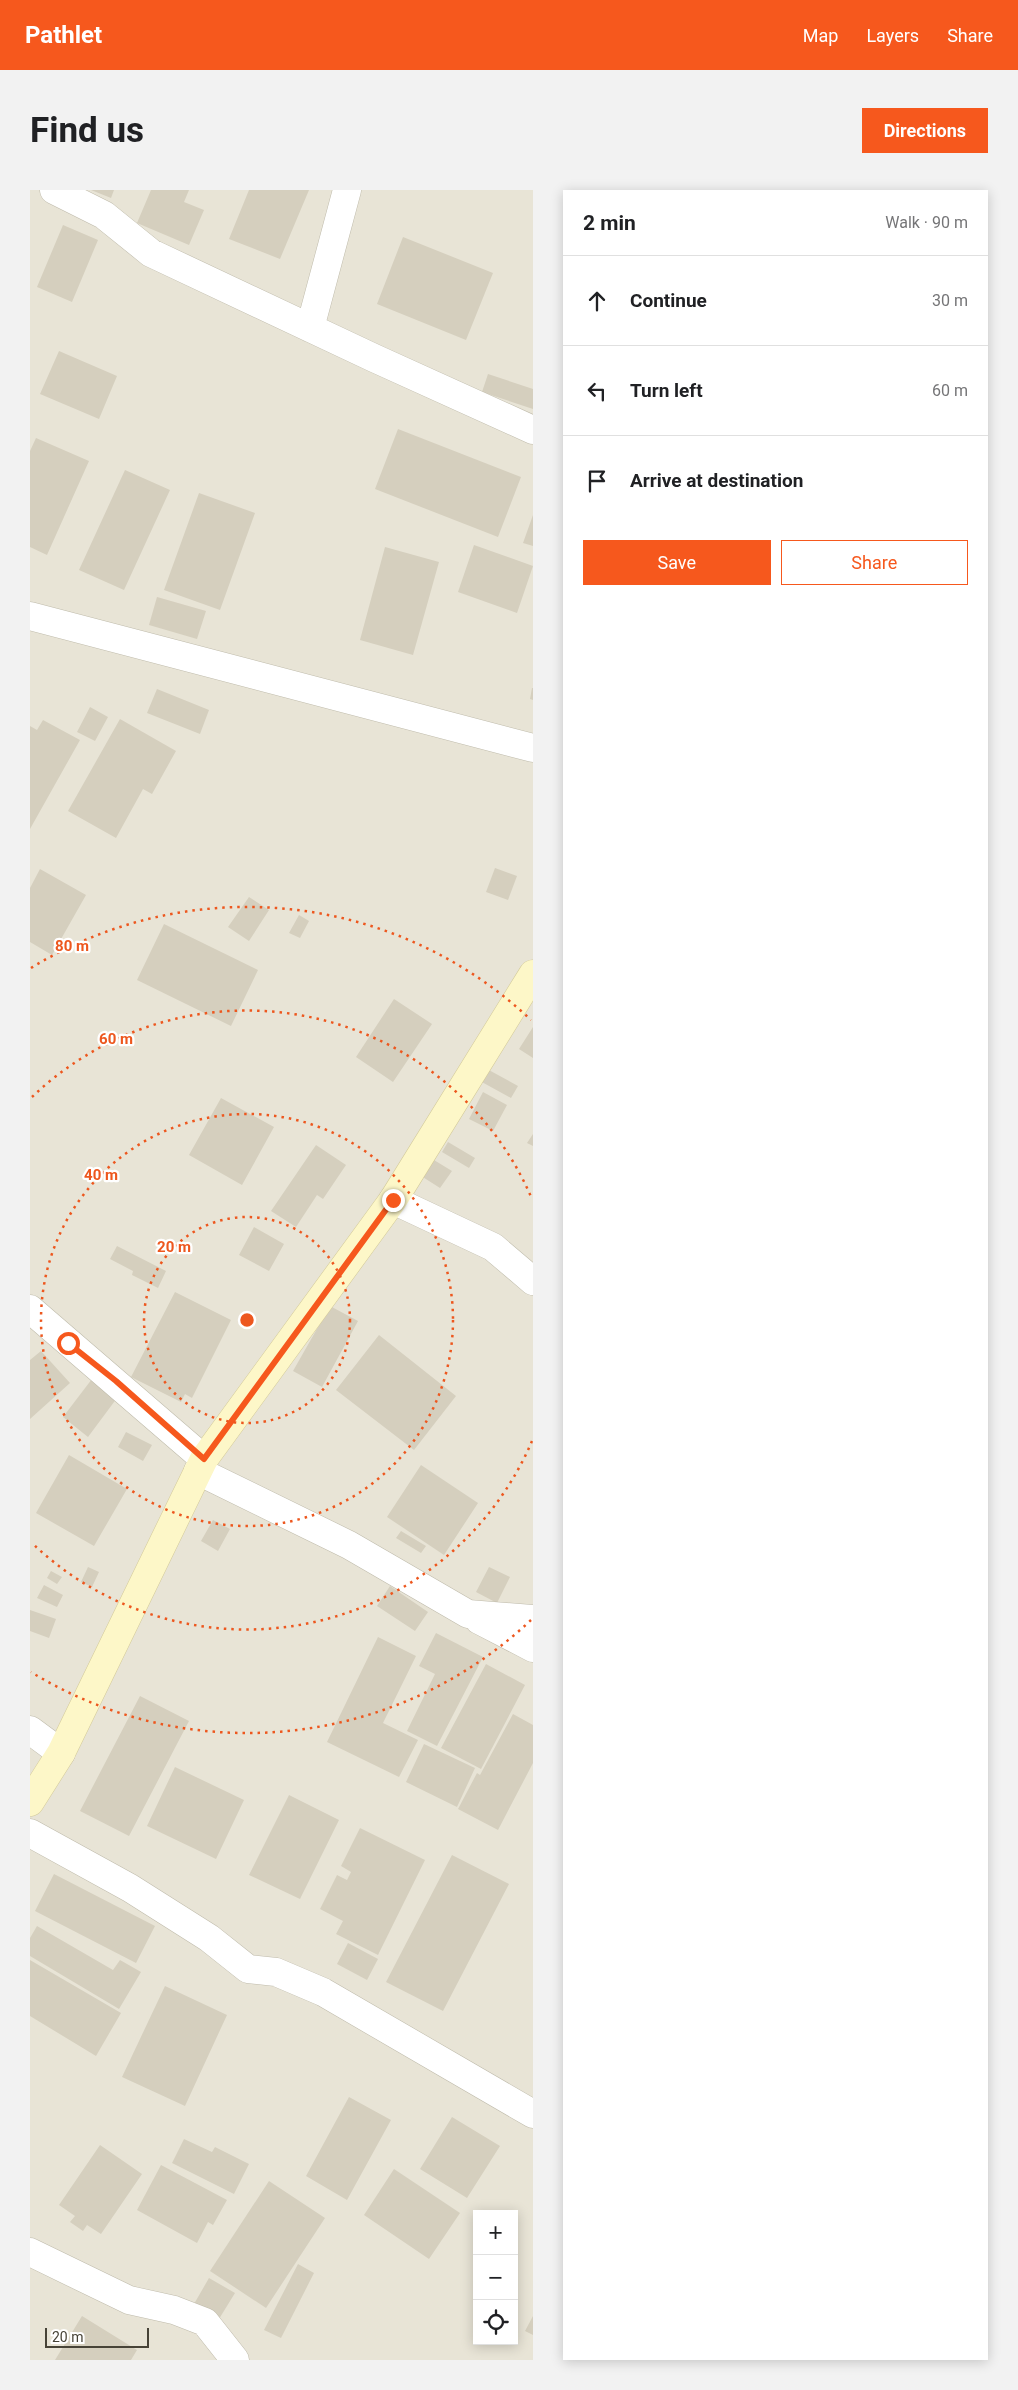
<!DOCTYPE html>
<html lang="en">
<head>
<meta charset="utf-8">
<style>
  :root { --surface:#fff; --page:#f2f2f2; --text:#202124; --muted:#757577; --line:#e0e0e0; --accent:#f6581d }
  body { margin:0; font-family:Roboto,sans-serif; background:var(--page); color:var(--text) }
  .controls { position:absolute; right:15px; bottom:15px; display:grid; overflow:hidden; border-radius:0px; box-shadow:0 2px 12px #0003 }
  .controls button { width:45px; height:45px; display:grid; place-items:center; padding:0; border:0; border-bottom:1px solid var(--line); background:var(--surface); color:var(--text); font:25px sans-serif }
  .scale { position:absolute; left:15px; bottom:12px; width:104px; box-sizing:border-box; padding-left:5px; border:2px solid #474337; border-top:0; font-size:14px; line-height:18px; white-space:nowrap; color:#474337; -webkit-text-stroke:4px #fff; paint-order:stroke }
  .stop { position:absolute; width:15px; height:15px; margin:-11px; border:4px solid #f6581d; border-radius:50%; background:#fff }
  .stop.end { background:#f6581d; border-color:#fff; box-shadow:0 1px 5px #0008 }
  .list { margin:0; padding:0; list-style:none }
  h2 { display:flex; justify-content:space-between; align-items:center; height:65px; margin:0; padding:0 20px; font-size:21px }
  h2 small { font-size:16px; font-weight:400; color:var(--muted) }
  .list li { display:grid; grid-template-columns:32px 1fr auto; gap:15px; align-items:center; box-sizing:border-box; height:90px; padding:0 20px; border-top:1px solid var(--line) }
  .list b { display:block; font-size:19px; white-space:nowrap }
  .list em { font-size:16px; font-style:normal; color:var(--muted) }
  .actions { display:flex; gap:10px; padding:15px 20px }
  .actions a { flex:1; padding:11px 0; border:1px solid var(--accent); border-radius:0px; text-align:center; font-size:18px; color:var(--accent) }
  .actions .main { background:var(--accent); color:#fff }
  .icon { flex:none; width:28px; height:28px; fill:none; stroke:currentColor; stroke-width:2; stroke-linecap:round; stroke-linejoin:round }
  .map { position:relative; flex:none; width:503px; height:2170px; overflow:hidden; border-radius:0px }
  header { display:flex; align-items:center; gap:30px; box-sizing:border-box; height:70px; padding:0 25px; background:var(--accent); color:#fff }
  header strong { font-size:24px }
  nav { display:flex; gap:28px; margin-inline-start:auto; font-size:18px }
  .intro { display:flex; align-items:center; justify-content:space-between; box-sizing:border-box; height:120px; padding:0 30px }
  h1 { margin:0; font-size:35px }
  .button { padding:12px 22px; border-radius:0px; background:var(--accent); color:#fff; font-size:18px; font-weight:700 }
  main { display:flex; gap:30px; padding:0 30px }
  aside { flex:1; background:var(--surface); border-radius:0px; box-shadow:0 2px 12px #0003 }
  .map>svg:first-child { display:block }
</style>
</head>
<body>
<header>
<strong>Pathlet</strong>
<nav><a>Map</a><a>Layers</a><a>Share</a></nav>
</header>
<div class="intro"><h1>Find us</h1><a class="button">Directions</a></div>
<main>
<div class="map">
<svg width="503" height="2170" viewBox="0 0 503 2170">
  <rect width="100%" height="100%" fill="#f4f2e8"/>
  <path fill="#e8e4d6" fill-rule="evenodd" d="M0,0H503V2170H0ZM447,2024H484V2151H447Z"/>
  <path fill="#d5cfbe" d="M61,0H84L81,8Z
    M121,0H159L154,12L174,20L159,55L107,33Z
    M219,0H279L250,69L199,49Z
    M33,35L68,50L42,112L7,97Z
    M373,47L463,83L436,150L347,114Z
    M29,161L87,186L69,229L10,204Z
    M458,184L503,199V219L452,202Z
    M368,239L491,287L468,347L345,299Z
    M6,248L59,271L17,365L0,357V261Z
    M95,280L140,300L94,400L49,380Z
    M169,303L225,323L190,420L134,400Z
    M503,325V356L493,353Z
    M444,355L503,376L487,423L428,402Z
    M355,357L409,372L383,465L330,450Z
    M127,407L176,421L167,449L119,435Z
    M502,498H503V510L500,509Z
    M127,499L179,520L170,544L117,523Z
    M60,517L78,527L65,551L47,542Z
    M90,529L146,561L122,604L113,599L86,648L38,621Z
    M13,530L50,550L0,639V536L7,540Z
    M465,678L487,686L478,710L456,702Z
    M10,679L56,705L22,765L0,752V698Z
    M219,707L239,720L219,751L198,737Z
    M269,725L279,731L270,748L259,743Z
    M134,734L228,780L201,836L107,790Z
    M364,809L402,834L363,892L326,867Z
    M503,837V868L489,859Z
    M457,879L488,896L481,908L450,891Z
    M453,902L477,915L463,941L439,929Z
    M191,908L244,937L212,995L159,965Z
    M503,944V956L497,953Z
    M418,952L445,968L439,978L412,962Z
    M286,955L316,975L293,1009L287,1005L266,1037L241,1021Z
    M399,967L422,981L410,998L388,984Z
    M224,1037L254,1054L239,1081L209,1065Z
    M87,1056L136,1081L128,1098L102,1085L103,1081L80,1069Z
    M145,1102L201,1130L162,1208L155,1204L151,1212L101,1187Z
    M300,1116L328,1131L292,1197L263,1181Z
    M349,1145L426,1206L384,1260L306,1200Z
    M11,1161L40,1193L0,1229V1170Z
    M65,1185L90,1204L58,1247L33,1227Z
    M96,1242L122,1255L113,1271L88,1257Z
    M39,1265L97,1299L64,1356L6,1323Z
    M391,1275L448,1313L414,1365L357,1327Z
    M183,1330L200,1339L188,1361L171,1351Z
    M371,1341L396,1356L391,1363L366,1348Z
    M58,1377L69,1382L62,1397L51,1392Z
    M459,1377L480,1387L467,1413L446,1402Z
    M21,1381L32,1387L27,1394L17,1388Z
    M14,1395L33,1405L27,1417L7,1408Z
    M360,1396L398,1422L385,1441L347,1416Z
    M0,1420L26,1429L19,1448L0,1441Z
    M406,1443L453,1467L407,1556L377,1541L405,1484L389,1476Z
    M348,1447L386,1466L353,1533L388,1550L369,1587L297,1552Z
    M456,1474L495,1495L451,1579L411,1558Z
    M110,1506L159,1531L99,1646L50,1621Z
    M483,1524L503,1535V1573L468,1640L428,1619L447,1583L450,1585Z
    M394,1554L445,1578L427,1617L376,1592Z
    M145,1577L214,1610L186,1669L117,1636Z
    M259,1605L309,1630L270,1709L219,1685Z
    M330,1638L395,1670L348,1765L306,1744L313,1731L290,1719L307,1685L317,1690L321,1682L311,1676Z
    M422,1665L479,1694L413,1821L356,1792Z
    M24,1684L125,1736L106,1773L5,1721Z
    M7,1736L83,1780L90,1770L111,1782L89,1819L0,1766V1748Z
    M318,1753L348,1769L337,1790L307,1774Z
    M0,1770L91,1823L66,1866L0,1826Z
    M135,1796L197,1825L155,1916L92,1887Z
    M319,1907L361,1930L317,2010L276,1986Z
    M422,1927L470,1956L437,2008L390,1979Z
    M154,1949L182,1962L185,1957L219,1974L204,2004L142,1973Z
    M70,1955L112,1984L71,2044L57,2035L53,2041L40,2032L45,2026L29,2015Z
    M131,1975L197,2010L183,2035L178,2032L167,2053L107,2020Z
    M364,1979L430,2023L399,2069L334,2025Z
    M239,1991L295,2028L236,2118L180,2081Z
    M268,2074L284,2083L251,2148L234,2140Z
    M179,2088L205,2103L189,2129L164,2114Z
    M52,2126L107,2160L101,2170H25Z
    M503,2126V2145L495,2141Z"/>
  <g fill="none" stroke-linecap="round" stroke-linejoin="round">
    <defs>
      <path id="street" d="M24,0L74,25L121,63L344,168L503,240
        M280,138L317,0
        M0,426L503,558
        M363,1010L463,1057L503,1091
        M0,1119L174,1269
        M168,1281L319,1355L438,1424L503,1429
        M449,1430L503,1458
        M0,1540L31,1563
        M0,1643L100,1698L179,1748L218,1779L246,1782L293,1802L503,1924
        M0,2062L99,2110L144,2120L175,2132L205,2170"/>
      <path id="secondary" d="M0,1612L31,1563L174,1269L363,1010L503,784"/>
    </defs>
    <use href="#street" stroke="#bfbbab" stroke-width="29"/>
    <use href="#secondary" stroke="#d3ca99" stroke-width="29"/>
    <use href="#street" stroke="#fff" stroke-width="28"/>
    <use href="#secondary" stroke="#fdf7c8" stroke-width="28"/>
  </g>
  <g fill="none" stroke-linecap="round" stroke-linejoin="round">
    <path stroke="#f6581d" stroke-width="6" d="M38,1153L86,1191L174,1269L363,1010"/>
  </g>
  <g fill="none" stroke="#ed571e" stroke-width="2.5" stroke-dasharray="2.5 5">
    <circle cx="217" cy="1130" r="103"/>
    <circle cx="217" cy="1130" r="206"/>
    <path d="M502 1251A310 310 0 0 1 2 1353M2 907A310 310 0 0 1 502 1009"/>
    <path d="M501 1430A413 413 0 0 1 1 1482M1 778A413 413 0 0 1 501 830"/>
  </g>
  <circle cx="217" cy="1130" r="8" fill="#ed571e" stroke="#fff" stroke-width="2.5"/>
  <g font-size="15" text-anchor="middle" font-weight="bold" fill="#ed571e" stroke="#fff" stroke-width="4.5" stroke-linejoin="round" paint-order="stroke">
    <text x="42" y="761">80 m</text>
    <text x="86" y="854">60 m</text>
    <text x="71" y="990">40 m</text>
    <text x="144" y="1062">20 m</text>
  </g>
</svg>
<div class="controls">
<button>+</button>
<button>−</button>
<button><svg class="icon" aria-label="locate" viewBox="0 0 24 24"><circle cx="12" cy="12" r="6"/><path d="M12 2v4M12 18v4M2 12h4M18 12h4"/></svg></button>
</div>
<div class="scale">20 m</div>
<div class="stop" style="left:38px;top:1153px"></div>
<div class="stop end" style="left:363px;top:1010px"></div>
</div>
<aside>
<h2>2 min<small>Walk · 90 m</small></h2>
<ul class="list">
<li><svg class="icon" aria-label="ahead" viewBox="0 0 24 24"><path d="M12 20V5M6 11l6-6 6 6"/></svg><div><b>Continue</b></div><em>30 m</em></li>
<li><svg class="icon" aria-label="left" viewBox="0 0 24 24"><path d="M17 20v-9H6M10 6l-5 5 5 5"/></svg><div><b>Turn left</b></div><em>60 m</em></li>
<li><svg class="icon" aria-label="arrive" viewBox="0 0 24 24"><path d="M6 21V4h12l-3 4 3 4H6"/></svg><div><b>Arrive at destination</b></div></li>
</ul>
<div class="actions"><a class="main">Save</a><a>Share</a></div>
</aside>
</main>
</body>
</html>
